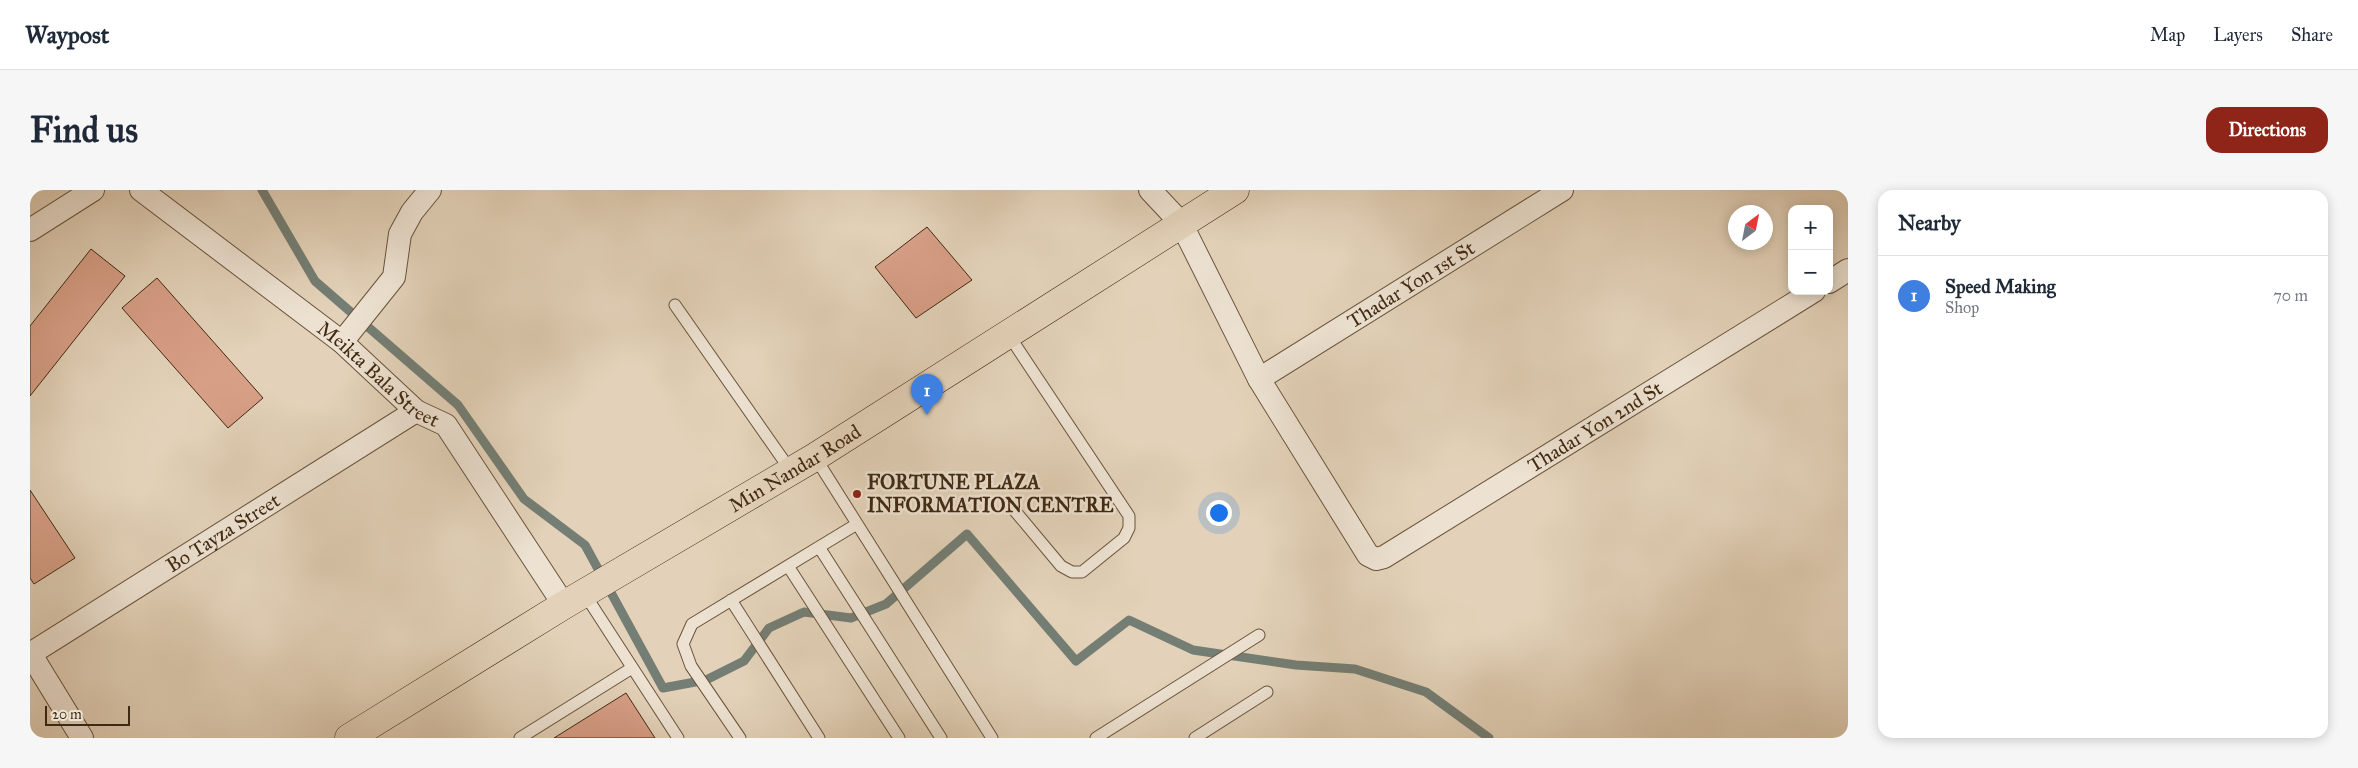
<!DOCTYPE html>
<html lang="en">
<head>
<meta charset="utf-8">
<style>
  :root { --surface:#fff; --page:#f6f6f7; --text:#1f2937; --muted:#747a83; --line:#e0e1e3; --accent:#8f2418 }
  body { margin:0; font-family:"IM FELL Great Primer",serif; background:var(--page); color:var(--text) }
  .controls { position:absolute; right:15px; top:15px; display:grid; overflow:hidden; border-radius:10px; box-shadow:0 2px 12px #0003 }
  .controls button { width:45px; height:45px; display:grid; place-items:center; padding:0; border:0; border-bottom:1px solid var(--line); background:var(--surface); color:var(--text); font:25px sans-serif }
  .compass { position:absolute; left:1698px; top:15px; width:45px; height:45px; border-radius:50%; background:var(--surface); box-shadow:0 2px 12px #0003; rotate:32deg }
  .scale { position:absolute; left:15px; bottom:12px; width:85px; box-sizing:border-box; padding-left:5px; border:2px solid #402912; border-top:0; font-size:14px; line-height:18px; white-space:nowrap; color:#402912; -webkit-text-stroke:4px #ede2d2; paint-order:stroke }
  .you { position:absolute; left:1188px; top:322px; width:18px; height:18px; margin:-12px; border:4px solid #fff; border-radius:50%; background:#1a73e8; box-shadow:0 0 0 8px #1a73e833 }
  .badge { display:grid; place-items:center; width:32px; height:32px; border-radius:50%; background:var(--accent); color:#fff; font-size:16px; font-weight:700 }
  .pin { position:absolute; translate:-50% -41px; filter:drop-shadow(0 1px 2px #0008) }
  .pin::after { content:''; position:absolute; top:26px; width:18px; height:15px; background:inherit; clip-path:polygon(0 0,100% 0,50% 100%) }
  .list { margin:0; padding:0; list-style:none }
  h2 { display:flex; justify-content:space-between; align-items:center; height:65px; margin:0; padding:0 20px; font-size:21px }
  h2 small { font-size:16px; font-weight:400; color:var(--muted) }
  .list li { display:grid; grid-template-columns:32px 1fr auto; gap:15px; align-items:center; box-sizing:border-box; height:80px; padding:0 20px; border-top:1px solid var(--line) }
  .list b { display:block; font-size:19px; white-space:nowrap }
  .list p { margin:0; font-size:16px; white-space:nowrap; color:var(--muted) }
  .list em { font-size:16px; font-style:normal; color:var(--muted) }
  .map { position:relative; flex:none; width:1818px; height:548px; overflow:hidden; border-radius:15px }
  header { display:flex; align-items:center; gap:30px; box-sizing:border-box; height:70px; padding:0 25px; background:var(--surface); border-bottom:1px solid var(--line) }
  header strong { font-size:24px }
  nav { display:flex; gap:28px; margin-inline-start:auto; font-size:18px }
  .intro { display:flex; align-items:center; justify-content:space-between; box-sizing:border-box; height:120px; padding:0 30px }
  h1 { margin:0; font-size:35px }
  .button { padding:12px 22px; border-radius:15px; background:var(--accent); color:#fff; font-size:18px; font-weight:700 }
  main { display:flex; gap:30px; padding:0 30px }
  aside { flex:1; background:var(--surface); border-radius:15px; box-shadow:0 2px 12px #0003 }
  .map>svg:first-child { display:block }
</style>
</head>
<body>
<header>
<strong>Waypost</strong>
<nav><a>Map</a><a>Layers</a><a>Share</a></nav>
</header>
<div class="intro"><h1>Find us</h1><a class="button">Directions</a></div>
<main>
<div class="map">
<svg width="1818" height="548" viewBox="0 0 1818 548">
  <rect width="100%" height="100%" fill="#e3d2b9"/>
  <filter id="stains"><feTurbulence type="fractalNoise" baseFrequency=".004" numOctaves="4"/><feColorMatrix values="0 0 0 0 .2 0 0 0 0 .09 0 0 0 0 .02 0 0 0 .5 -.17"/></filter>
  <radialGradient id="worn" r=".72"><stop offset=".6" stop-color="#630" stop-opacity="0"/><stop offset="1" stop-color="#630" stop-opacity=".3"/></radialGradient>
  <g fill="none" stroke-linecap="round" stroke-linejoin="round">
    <path stroke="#747e74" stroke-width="9" d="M232,0L285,91L428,215L494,309L555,355L633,498L676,490L714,471L739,438L774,422L821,428L856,414L937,344L1046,471L1099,430L1163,460L1266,475L1325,479L1396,502L1459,548"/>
  </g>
  <path fill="#d89f87" stroke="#402912" d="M897,37L942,90L886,128L845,77Z
    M61,59L95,86L0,206V136Z
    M127,88L233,208L198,238L92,118Z
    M0,300L45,368L4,394L0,388Z
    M596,503L625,548H524Z"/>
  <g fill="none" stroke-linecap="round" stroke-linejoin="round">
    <defs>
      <path id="service" d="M645,115L761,281
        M978,144L1099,326V338L1094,348L1052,382H1042L1031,376L980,315
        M785,267L962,548
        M789,357L827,334
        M758,376L869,548
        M554,403L648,548
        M701,410L789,548
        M490,548L602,478
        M710,548L661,476L653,454L662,434L789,357L911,548
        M1066,548L1229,445
        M1165,548L1237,502"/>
      <g id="minor">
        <path id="s1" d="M111,0L312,152L386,221L416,235L534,415"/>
        <path id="s2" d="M1120,0L1151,33L1229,189L1338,365L1346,369L1354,367L1784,101"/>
        <path d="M0,40L63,0"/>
        <path d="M1799,92L1818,80"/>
        <path d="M312,152L364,87L370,44L382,22L400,0"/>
        <path id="s3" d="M1229,189L1532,0"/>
        <path d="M0,463L52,548"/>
        <path id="s4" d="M0,464L386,221"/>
      </g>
      <g id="primary">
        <path id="s5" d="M319,548L534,415L785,267L1205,0"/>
      </g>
    </defs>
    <use href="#service" stroke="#69533c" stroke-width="13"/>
    <use href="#minor" stroke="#69533c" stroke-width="24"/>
    <use href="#primary" stroke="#402912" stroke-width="29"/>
    <use href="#service" stroke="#ede2d2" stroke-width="11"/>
    <use href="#minor" stroke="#ede2d2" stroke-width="22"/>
    <use href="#primary" stroke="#e3d2b9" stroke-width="28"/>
  </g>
  <circle fill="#8f2418" stroke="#ede2d2" stroke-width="2" cx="827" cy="304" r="5"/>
  <g text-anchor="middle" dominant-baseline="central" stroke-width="5" stroke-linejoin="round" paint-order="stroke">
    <g font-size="20" fill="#402912" stroke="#ede2d2">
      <text stroke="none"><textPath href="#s3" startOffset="179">Thadar Yon 1st St</textPath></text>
      <text stroke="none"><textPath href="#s1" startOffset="301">Meikta Bala Street</textPath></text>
      <text stroke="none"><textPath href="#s2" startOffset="692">Thadar Yon 2nd St</textPath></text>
      <text stroke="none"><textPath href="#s5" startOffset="521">Min Nandar Road</textPath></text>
      <text stroke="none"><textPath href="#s4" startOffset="228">Bo Tayza Street</textPath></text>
    </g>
    <g font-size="20" font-weight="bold" fill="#402912" stroke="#ede2d2" text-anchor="start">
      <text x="837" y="292">FORTUNE PLAZA<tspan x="837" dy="23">INFORMATION CENTRE</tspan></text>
    </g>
  </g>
  <rect width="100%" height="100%" filter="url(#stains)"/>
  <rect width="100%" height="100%" fill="url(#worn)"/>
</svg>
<div class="controls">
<button>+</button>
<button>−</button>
</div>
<svg class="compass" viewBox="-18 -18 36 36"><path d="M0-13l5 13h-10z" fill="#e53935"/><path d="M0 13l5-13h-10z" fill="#747a83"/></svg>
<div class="scale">20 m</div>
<div class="you"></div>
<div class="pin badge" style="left:897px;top:225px;background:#3f7fe0">1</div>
</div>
<aside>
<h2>Nearby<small></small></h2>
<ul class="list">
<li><span class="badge" style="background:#3f7fe0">1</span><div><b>Speed Making</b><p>Shop</p></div><em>70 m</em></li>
</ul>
</aside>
</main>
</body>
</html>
